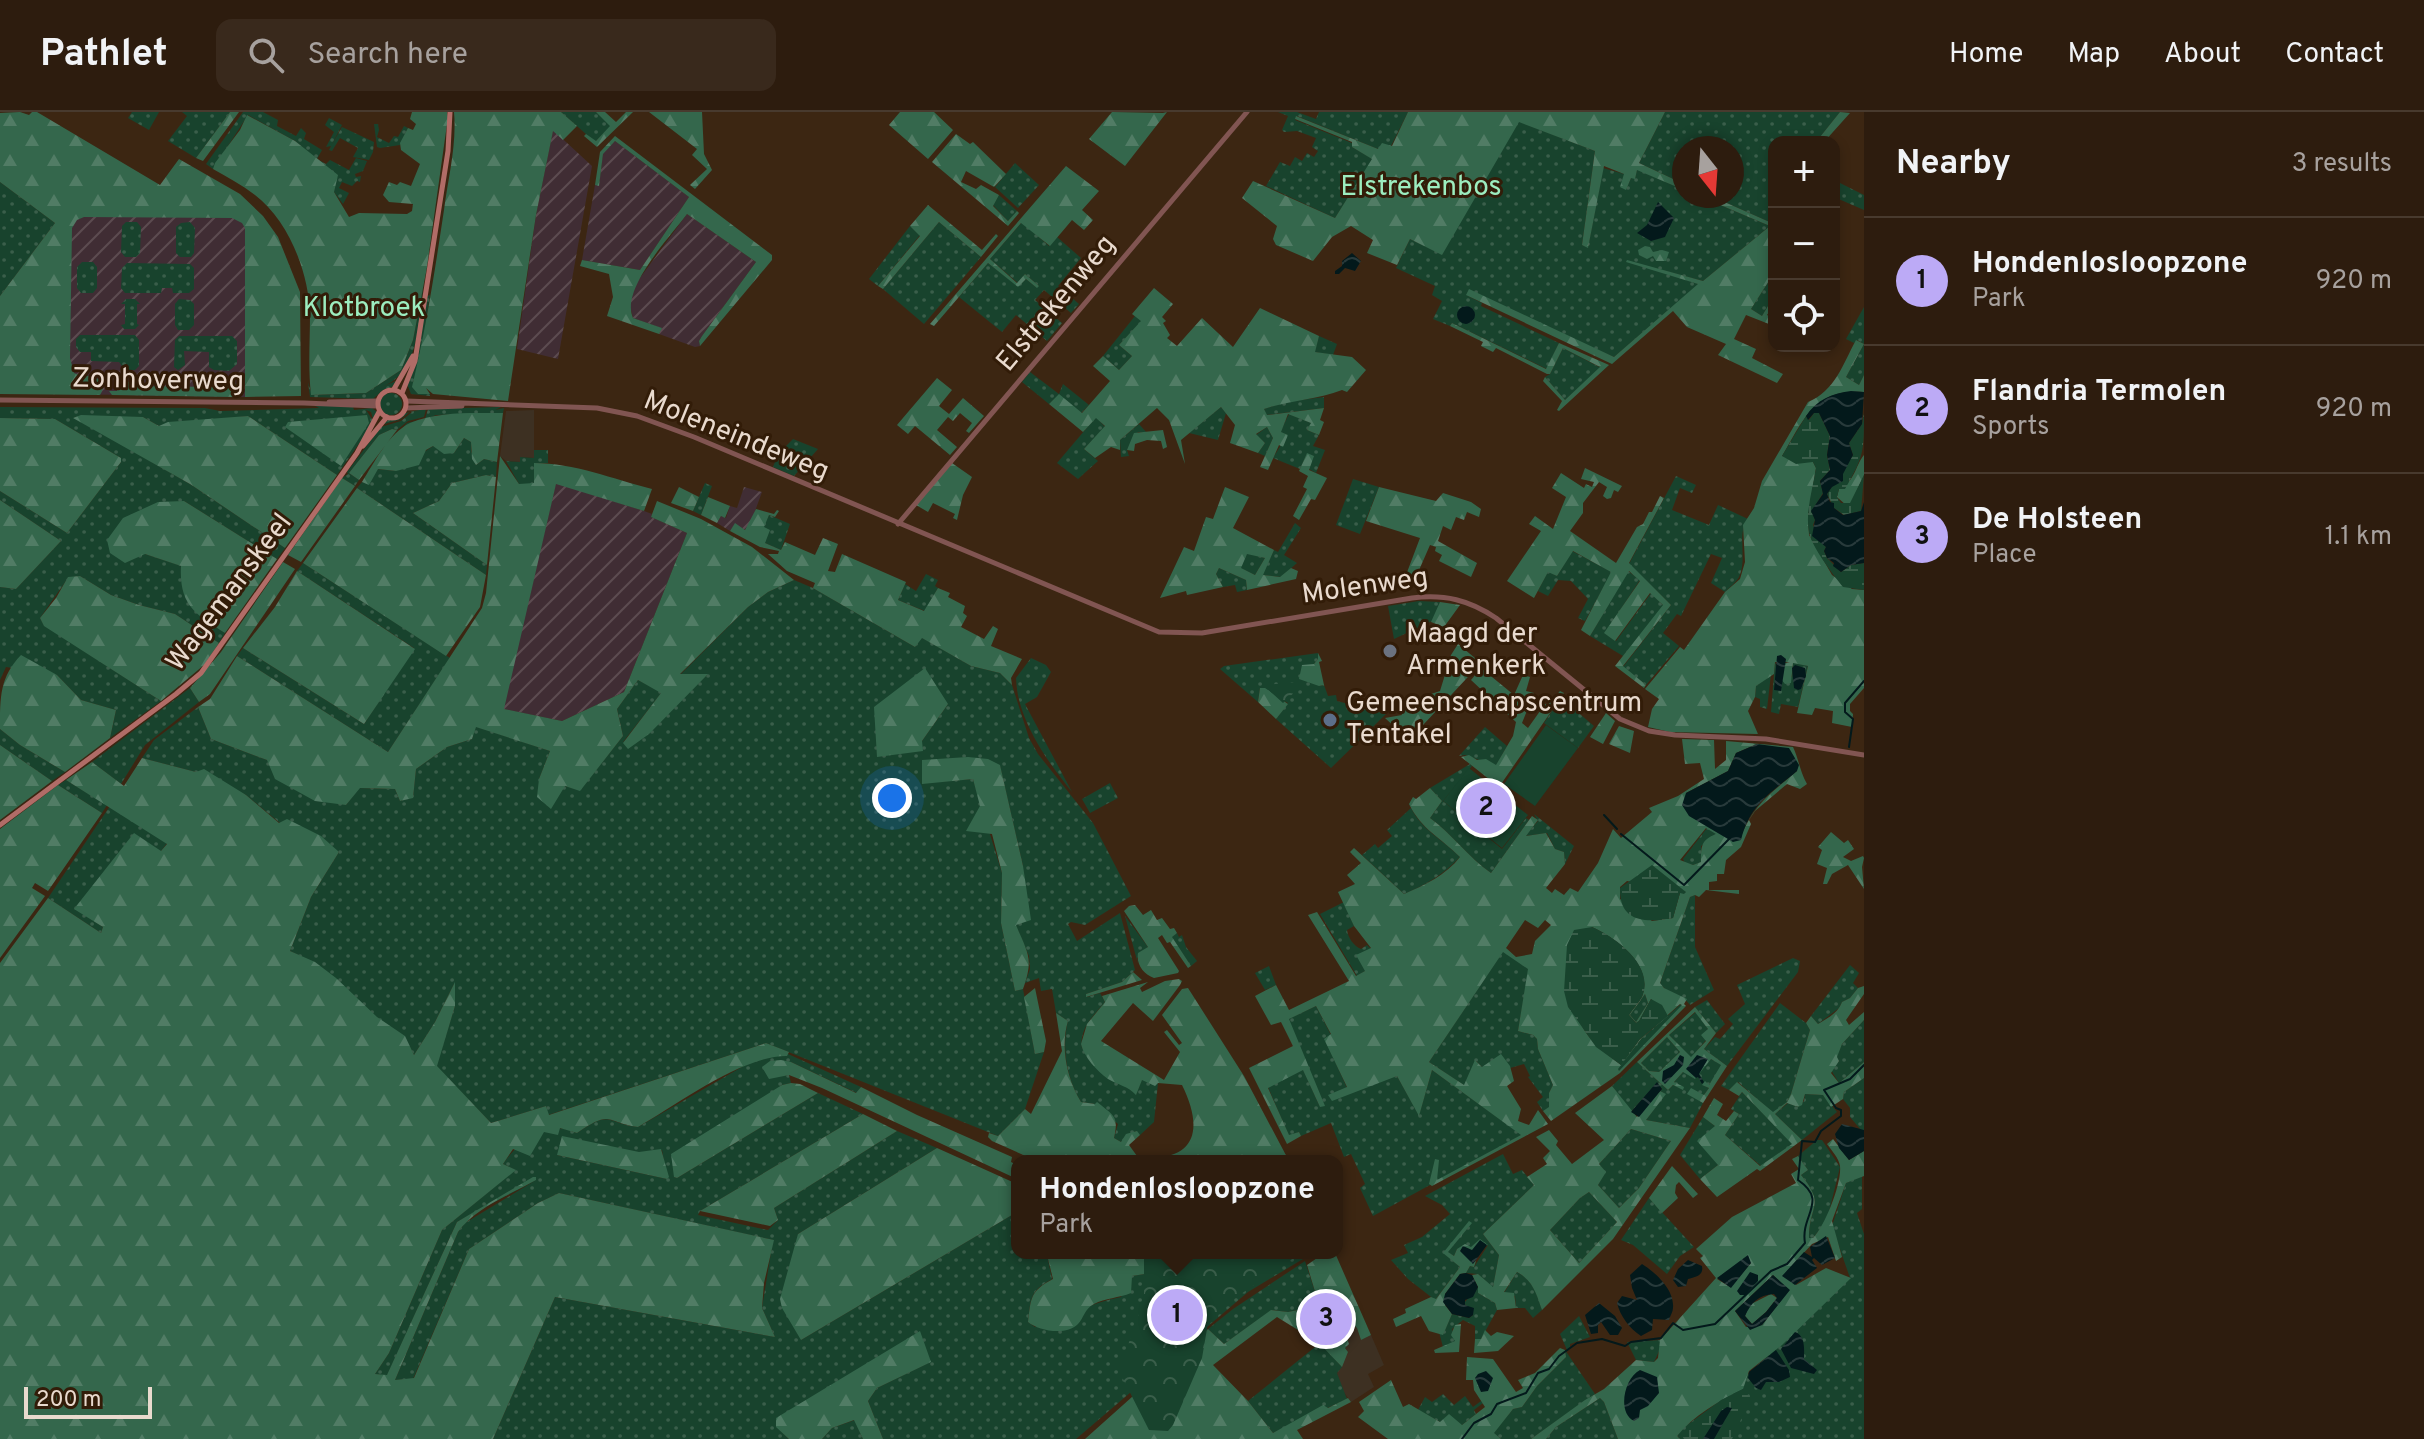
<!DOCTYPE html>
<html lang="en">
<head>
<meta charset="utf-8">
<style>
  :root { --surface:#2d1c0e; --page:#39291c; --text:#f1f3f6; --muted:#a7a19e; --line:#483a2e; --accent:#bcaaf6 }
  body { margin:0; font-family:Overpass,sans-serif; background:var(--page); color:var(--text) }
  .controls { position:absolute; right:24px; top:24px; display:grid; overflow:hidden; border-radius:16px; box-shadow:0 4px 12px #0003 }
  .controls button { width:72px; height:72px; display:grid; place-items:center; padding:0; border:0; border-bottom:2px solid var(--line); background:var(--surface); color:var(--text); font:40px sans-serif }
  .compass { position:absolute; left:1672px; top:24px; width:72px; height:72px; border-radius:50%; background:var(--surface); box-shadow:0 4px 12px #0003; rotate:163deg }
  .scale { position:absolute; left:24px; bottom:20px; width:128px; box-sizing:border-box; padding-left:8px; border:4px solid #e9dace; border-top:0; font-size:22px; line-height:28px; white-space:nowrap; color:#e9dace; -webkit-text-stroke:6px #321c08; paint-order:stroke }
  .you { position:absolute; left:892px; top:686px; width:28px; height:28px; margin:-20px; border:6px solid #fff; border-radius:50%; background:#1a73e8; box-shadow:0 0 0 12px #1a73e833 }
  .badge { display:grid; place-items:center; width:52px; height:52px; border-radius:50%; background:var(--accent); color:#111; font-size:26px; font-weight:700 }
  .pin { position:absolute; translate:-50% -50%; border:4px solid #fff; box-shadow:0 2px 8px #0006 }
  .popup { position:absolute; left:1011px; top:1043px; width:332px; height:104px; box-sizing:border-box; display:grid; place-content:center; border-radius:16px; background:var(--surface); filter:drop-shadow(0 2px 6px #0005); font-size:26px; white-space:nowrap; color:var(--muted) }
  .popup b { font-size:30px; color:var(--text) }
  .popup::after { content:''; position:absolute; left:50%; top:100%; margin-left:-16px; border:16px solid transparent; border-top-color:var(--surface) }
  .list { margin:0; padding:0; list-style:none }
  h2 { display:flex; justify-content:space-between; align-items:center; height:104px; margin:0; padding:0 32px; font-size:34px }
  h2 small { font-size:26px; font-weight:400; color:var(--muted) }
  .list li { display:grid; grid-template-columns:52px 1fr auto; gap:24px; align-items:center; box-sizing:border-box; height:128px; padding:0 32px; border-top:2px solid var(--line) }
  .list b { display:block; font-size:30px; white-space:nowrap }
  .list p { margin:0; font-size:26px; white-space:nowrap; color:var(--muted) }
  .list em { font-size:26px; font-style:normal; color:var(--muted) }
  .icon { flex:none; width:44px; height:44px; fill:none; stroke:currentColor; stroke-width:2; stroke-linecap:round; stroke-linejoin:round }
  .map { position:relative; flex:none; width:1864px; height:1327px; overflow:hidden }
  header { display:flex; align-items:center; gap:48px; box-sizing:border-box; height:112px; padding:0 40px; background:var(--surface); border-bottom:2px solid var(--line) }
  header strong { font-size:38px }
  nav { display:flex; gap:44px; margin-inline-start:auto; font-size:28px }
  .search { width:560px; height:72px; background:var(--page); display:flex; align-items:center; gap:20px; box-sizing:border-box; padding:0 28px; border-radius:16px; color:var(--muted); font-size:30px }
  main { display:flex }
  aside { flex:1; background:var(--surface) }
  .map>svg:first-child { display:block }
</style>
</head>
<body>
<header>
<strong>Pathlet</strong>
<div class="search"><svg class="icon" aria-label="search" viewBox="0 0 24 24"><circle cx="10" cy="10" r="6"/><path d="M15 15l6 6"/></svg>Search here</div>
<nav><a>Home</a><a>Map</a><a>About</a><a>Contact</a></nav>
</header>
<main>
<div class="map">
<svg width="1864" height="1327" viewBox="0 0 1864 1327">
  <defs>
    <pattern id="industrial-furrows" width="10" height="10" patternUnits="userSpaceOnUse" patternTransform="scale(2)"><rect width="10" height="10" fill="#402d34"/><path d="M-1 1l2-2M0 10L10 0M9 11l2-2" fill="none" stroke="#5c4b50"/></pattern>
    <pattern id="grass-dots" width="8" height="8" patternUnits="userSpaceOnUse" patternTransform="scale(2)"><rect width="8" height="8" fill="#18432d"/><path d="M2 2h.1M6 6h.1" fill="none" stroke="#3a5e4a" stroke-width="1.8" stroke-linecap="round"/></pattern>
    <pattern id="forest-firs" width="22" height="20" patternUnits="userSpaceOnUse" patternTransform="scale(2)"><rect width="22" height="20" fill="#34674c"/><path d="M5 1l3.5 6h-7zM16 11l3.5 6h-7z" fill="#517c65"/></pattern>
    <pattern id="wetland-marsh" width="20" height="14" patternUnits="userSpaceOnUse" patternTransform="scale(2)"><rect width="20" height="14" fill="#18432d"/><path d="M1 5h8M5 5V1M11 12h8M15 12V8" fill="none" stroke="#3a5e4a"/></pattern>
    <pattern id="park-crowns" width="20" height="18" patternUnits="userSpaceOnUse" patternTransform="scale(2)"><rect width="20" height="18" fill="#18432d"/><path d="M2 6a3 3 0 1 1 6 0M12 15a3 3 0 1 1 6 0" fill="none" stroke="#3a5e4a"/></pattern>
    <pattern id="water-waves" width="16" height="10" patternUnits="userSpaceOnUse" patternTransform="scale(2)"><rect width="16" height="10" fill="#03191b"/><path d="M0 5q4-4 8 0t8 0" fill="none" stroke="#283a3b"/></pattern>
  </defs>
  <rect width="100%" height="100%" fill="#3c2612"/>
  <path fill="#3d3022" d="M534,298V346L521,345V350L506,349L500,344L506,299Z
    M1348,1208L1357,1216L1361,1228L1371,1223L1384,1253L1368,1262L1374,1275L1351,1290L1343,1279L1337,1261L1348,1240L1345,1236L1350,1222L1346,1210Z"/>
  <path fill="url(#industrial-furrows)" d="M553,18L592,54L558,247L517,237L536,103Z
    M615,29L689,85L640,158L582,148L595,73H599L603,41Z
    M687,102L756,150L702,224L699,229L700,234L695,235L659,222L661,216L633,206L629,190L637,170Z
    M68,103L245,106V285L63,282Z
    M556,371L644,399L652,402L651,405L687,421L624,580L562,609L503,597Z
    M744,375L762,380L751,410L745,418L735,412L730,419L717,411L721,404L726,406L730,394L737,396Z"/>
  <path fill="url(#grass-dots)" fill-rule="evenodd" d="M132,0H159L149,18L128,6Z
    M182,0H230L196,46L168,29L187,4Z
    M243,0H263L278,8L277,14L296,24L301,16L306,21L304,27L322,38L317,47L326,52L330,48L349,58L356,46L367,49L363,59L355,62L356,65L361,64L360,70L357,69L352,74L342,70L339,76L349,81L343,92L334,80L335,63L295,29L248,3L213,57L206,52Z
    M561,0H596L611,14L595,30Z
    M1278,0H1297L1316,7L1319,0H1408L1391,34L1378,37L1297,4L1295,8L1352,31V35L1373,47L1335,106L1266,74L1280,50L1290,54L1295,45L1302,49L1307,41L1314,45L1318,39L1312,35L1316,26L1297,19L1284,20L1282,18L1288,4Z
    M1665,0H1840L1816,30H1774V112L1711,84H1732V36H1684V72L1639,51Z
    M329,6L342,13L331,34L342,15L374,30L373,40L369,48L353,45L358,36L340,26L332,39L329,38L331,34L326,35L334,20L325,13Z
    M1518,9L1595,39L1582,133L1588,135L1603,56L1624,62L1626,77L1631,66H1635L1637,57L1684,78V84H1699L1770,114L1703,169L1627,149L1699,172L1614,245L1466,183L1482,191L1481,194L1559,231L1547,257L1452,211L1450,214L1433,207L1442,189L1432,183L1435,174L1396,156L1410,127L1442,142Z
    M374,12H378L379,18L377,25L389,31L394,24L398,25L404,14L408,16L400,33L380,36L377,35Z
    M1015,51L1039,73L1018,96L995,75Z
    M1834,68L1864,83V98L1834,85Z
    M0,70L55,111L0,184Z
    M999,83L1017,99L1008,109L993,93Z
    M126,110H137L141,115L140,141L136,145H125L121,140L122,114Z
    M190,110L195,116L194,141L191,145H180L176,141V115L181,111Z
    M939,110L981,145L924,212L883,177Z
    M1022,110L1049,134L1057,125L1081,146L1058,174L1079,192L1071,201L1044,178L1035,188L1062,211L1047,229L1016,203L1002,220L959,185L988,151L1018,174L1026,167L1036,175L1039,174L1025,162L1018,171L990,147Z
    M910,114L920,123L878,174L869,167Z
    M82,150H93L97,155V176L93,181H81L77,176V155Z
    M127,151L190,152L194,156V177L189,181H173L172,176H162L161,181H125L121,176L122,156Z
    M1774,161V184L1762,204L1751,197Z
    M424,169C419,203 421,259 384,274L396,269L392,275L383,278L373,287L310,285L308,270L312,283L366,281L401,258L413,228Z
    M430,183L420,248L413,271L418,282H430V284L411,282L407,272L427,184Z
    M126,187H135L140,192H137V212L139,213L135,217H124L121,213L125,212V192H121Z
    M179,187L190,188L194,192V213L189,218H178L175,213V192Z
    M1864,195V232L1857,228L1854,231L1846,227Z
    M1135,204L1142,209L1119,233L1132,244L1119,258L1103,244Z
    M80,223H135L139,228V254L135,258H125L119,250L91,249V240H80L76,235V227Z
    M179,224H232L237,229V252L229,259L214,258L209,255V240L184,239L185,253L178,258L174,255L175,228Z
    M1319,224L1337,232L1333,243L1314,240Z
    M1864,232V263L1859,273L1846,265Z
    M1563,236L1601,256L1565,288L1545,265L1550,262Z
    M1030,260L1059,282L1063,272L1089,293L1081,301L1059,283L1049,292L1022,270Z
    M380 292a11 11 0 1 1 22 0a11 11 0 1 1-22 0Z
    M1324,285V296L1266,303L1264,297L1285,290Z
    M314,293L353,295L354,298L372,296L377,300L373,307L371,300L366,298L374,310L337,363L248,304L159,314L143,305H74L190,372L285,436L277,447L184,389L145,442L182,454C178,487 200,505 225,521L219,531L175,502L139,493L111,483L80,464L68,466L40,506L44,513L161,589L110,626L116,598L81,588L57,563L6,555L0,568V475L16,477L61,429L0,388V379L67,421L121,350V346L55,307L0,306V295L205,296L220,299L319,296Z
    M501,295L495,298L504,296L503,301L436,303C422,310 410,311 398,321L407,311L425,307L428,297Z
    M1221,295L1226,301L1218,328L1189,321Z
    M426,297L424,305L408,309L397,318L392,317L379,323L349,361L359,368L355,374L342,366L348,362L347,360L381,315L401,309L412,300L424,299L410,300L399,308L381,313C390,305 413,298 426,297Z
    M1289,302L1312,311L1307,318L1319,323L1313,334L1325,338L1316,361L1309,357L1313,344L1307,342L1300,357L1273,346L1287,323L1280,320Z
    M1096,305L1105,315L1084,337L1098,349L1078,367L1057,351Z
    M1139,312L1146,320H1138L1127,338L1129,344L1121,345L1120,328Z
    M1267,315L1273,326L1265,344L1258,341L1265,331L1256,323Z
    M464,326L471,330V339L476,353L484,347L497,350L496,365L486,363L452,371L439,389L413,401L487,453L486,463L357,376L362,370L369,372L377,357L396,359L433,334L454,341Z
    M793,327L818,337L794,364L773,355L778,342Z
    M534,338H548V351H534V372H519L506,349L520,350V345L534,346Z
    M1676,364L1696,373L1692,381L1680,376L1672,398L1709,413L1718,393L1748,407C1736,421 1748,447 1739,465C1736,470 1729,476 1725,480L1711,471L1722,446L1711,442L1681,504L1677,502L1663,521L1679,534L1646,573L1623,555L1671,493L1629,452Z
    M1353,367L1379,375L1360,422L1336,413Z
    M705,371L712,374L701,403L693,399Z
    M769,403L790,412L781,438L765,431L763,415Z
    M1295,411L1301,416L1284,443L1297,451L1281,465L1262,463L1274,438L1278,440Z
    M1572,439L1612,460L1585,509L1578,506L1588,487L1571,469L1558,468L1548,484L1538,479L1548,459L1557,464Z
    M1247,441L1265,446L1255,463L1240,456Z
    M303,451L450,546L388,640L237,544L243,536L364,612L414,536L297,459Z
    M1219,456L1246,468L1247,478L1237,480L1235,473L1223,475L1216,462Z
    M1628,459L1640,468L1605,521L1616,529L1651,481L1664,494L1623,544L1590,524Z
    M926,462L938,468L935,474L938,476L925,499L898,488L905,472L916,479Z
    M794,468L813,476L915,535L921,525L971,554L1000,561L1012,573L1029,626L1038,642L1093,711L1131,784L1085,813L1071,810L1068,812L1077,829L1120,801L1135,858L1122,870L1086,882L1087,885L1100,881L1105,890C1093,904 1079,917 1082,936L1136,982L1142,967L1154,973L1158,971L1154,1010L1140,1023L1136,1019L1121,1030L1114,1026L1118,1012L1095,992L1081,990C1067,967 1061,936 1068,909L1056,901L1052,877L1041,879L1039,866L1025,871L1030,857L1029,844L1015,812L1023,754L1000,654L922,648V671L973,667L1002,761L1001,811L1015,879L1023,877L1035,942L1044,940L1025,997L998,1024L766,931L548,1003L546,994L491,1011L436,954L455,894L454,872L435,910L414,943C402,918 395,921 375,904C343,876 330,857 290,839L311,785L339,740L280,711L246,683L196,660L142,646L154,628L198,595L211,627L267,648L343,692L346,693L359,676L395,677L400,689L413,685L416,657L447,635L472,627L475,614L550,639L539,667L580,678L623,624L617,597L638,568L662,580L623,630L707,563L679,564L748,495L768,480ZM948,592L922,629L874,595Z
    M1419,489L1440,490L1434,508L1394,527L1388,494Z
    M1318,541V547L1314,552L1319,574L1324,573L1328,584L1336,583L1337,589L1386,602L1331,656L1276,607L1288,591L1260,576L1258,590L1220,557L1224,554Z
    M1031,546L1046,553L1051,560L1037,585L1025,592L1072,680C1047,649 1017,607 1016,566Z
    M1775,550L1781,567L1792,565L1793,550L1808,554L1798,595L1781,592L1779,602L1771,600Z
    M1771,562L1767,597L1760,595V587L1755,585L1756,574Z
    M190,576L199,590L145,633L121,672L92,650Z
    M1561,586L1594,614L1578,636L1544,611Z
    M1485,615L1507,634L1496,654L1465,643L1459,644Z
    M0,617L20,633L65,660L52,669L0,633Z
    M1470,652L1472,654L1443,689L1502,737L1526,706L1529,708L1491,761C1468,745 1452,722 1430,706L1442,689L1430,676Z
    M66,668L107,693L102,701L58,673Z
    M1110,671L1118,686L1090,701L1082,687Z
    M110,694L167,731L161,739L75,796L103,815L101,821L48,786Z
    M1411,696C1422,718 1443,728 1460,745C1444,762 1426,773 1404,782L1362,743L1375,732L1378,736L1392,724L1387,718Z
    M1534,702L1574,734L1565,752L1564,740L1555,737L1547,721L1525,724L1538,709Z
    M1707,716L1718,722L1701,734L1702,750L1693,753L1685,751L1683,747Z
    M1695,783V835L1714,878L1690,893C1682,881 1666,882 1660,871L1690,785Z
    M1344,790L1354,814L1347,818C1348,826 1354,834 1361,837L1367,833L1371,837L1365,859L1357,864L1320,802Z
    M1125,804L1148,835L1137,846L1138,852Z
    M1177,821L1179,825L1182,823L1186,835L1197,849L1191,854L1171,825Z
    M1503,839L1529,857L1518,919L1533,923L1537,927L1538,937L1553,973L1549,981V996L1543,999L1537,990L1543,985L1528,965L1530,964L1524,952L1510,956V954L1482,955L1476,949L1465,974L1429,950Z
    M1793,846L1800,849L1798,860L1727,954L1704,937L1715,925L1720,927L1733,912L1728,907L1745,892L1737,873Z
    M1850,853L1859,861L1853,871L1858,876L1850,886L1842,890L1839,896L1818,912L1811,904Z
    M1269,854L1276,873L1265,878L1255,861Z
    M1645,882L1648,891L1636,910L1630,903Z
    M1707,888L1725,912L1716,921L1695,895Z
    M1780,891L1806,911L1810,918L1791,982L1787,990L1773,1001L1738,970L1729,978L1721,974Z
    M1681,892L1683,893L1620,960L1617,957L1641,927Z
    M1316,894L1331,923L1325,927L1347,976L1397,964L1419,1003L1432,958L1522,1023L1373,1104L1360,1076L1365,1072L1351,1042L1344,1045L1331,1011L1301,1024L1299,1020L1289,1024L1268,975L1303,957L1320,995L1288,907Z
    M1696,900L1708,917L1706,928L1691,946L1669,923Z
    M1864,908V950L1839,971L1831,958L1839,949L1836,945L1842,932Z
    M1667,925L1680,940L1659,960L1649,959L1641,951Z
    M788,942L861,975L857,981L791,950L778,964L789,963L791,971L782,973L674,1065L677,1066L818,981L863,1002L700,1099L698,1103L768,1118L778,1108L774,1096L897,1019L937,1036L798,1122L801,1228L1017,1100V1141H1050L1047,1143L1052,1167C1030,1179 1031,1185 1028,1210L1035,1215C1063,1205 1091,1191 1121,1185L1132,1164L1188,1155L1212,1141H1304L1301,1143L1303,1147L1248,1180L1076,1327H883L868,1289L877,1276L930,1250L777,1315L789,1327H493L555,1185L775,1225L762,1196L773,1128L559,1081L538,1091L469,1137L413,1267L395,1268L458,1120L465,1111L536,1068L457,1110L387,1264L375,1262L389,1241L442,1118L515,1058L503,1052C514,1035 536,1017 558,1016C564,1016 571,1019 577,1021C612,997 605,1011 638,1015L747,952L772,944ZM662,1038L667,1067L557,1043L647,1041Z
    M1711,947L1722,953L1709,973H1703L1709,976L1704,983L1688,981L1703,991L1690,1016L1646,1008L1665,982L1660,979L1662,977L1657,971L1631,1000L1612,974L1637,950L1668,978L1673,973L1683,977L1674,970L1683,960Z
    M1864,966V1018H1861L1850,1005V996L1843,987L1844,980Z
    M1742,980L1793,1032L1761,1054L1725,1023L1739,1002L1731,997Z
    M1805,982L1823,983L1837,1000L1802,1028L1775,1002L1788,991L1798,995L1804,989Z
    M1703,1005L1715,1014L1716,1049L1718,1053L1700,1067L1680,1043Z
    M1631,1017L1671,1029L1639,1076L1619,1096L1598,1073L1605,1060L1599,1052Z
    M1817,1028H1822L1840,1055L1827,1108L1813,1126L1809,1127C1809,1093 1826,1093 1801,1063L1808,1058L1798,1044Z
    M1503,1042L1513,1062L1522,1058L1534,1073L1483,1122L1499,1143L1493,1176L1478,1162L1466,1161L1470,1154L1474,1155L1488,1133L1457,1137L1454,1144L1447,1140L1471,1112L1444,1141L1460,1155L1435,1188L1408,1167L1391,1148L1408,1141L1404,1133L1422,1125L1450,1102L1442,1093L1425,1084Z
    M1862,1064V1097L1857,1101L1864,1122V1327H1680L1677,1324L1683,1316L1721,1288L1850,1166L1832,1114L1846,1071Z
    M1589,1080L1617,1110L1579,1151L1550,1118L1580,1086Z
    M1649,1086L1694,1135L1680,1144L1667,1162L1633,1133L1621,1128Z
    M1305,1149L1317,1186L1324,1190L1310,1199L1308,1196L1288,1200L1272,1198L1224,1232L1208,1217L1233,1197Z
    M1517,1160C1534,1169 1537,1183 1542,1198L1533,1206L1525,1196H1516L1515,1184L1504,1181Z
    M1478,1175V1181L1495,1191L1497,1198L1481,1227H1475V1214L1463,1208L1452,1217L1456,1229L1443,1235L1439,1220L1443,1222L1452,1202L1469,1206L1473,1203L1464,1191Z
    M1579,1204L1590,1225L1570,1232V1237L1567,1238L1560,1222Z
    M1660,1228V1237L1654,1250L1636,1248L1627,1230Z
    M1320,1231L1342,1255L1337,1261L1347,1287L1273,1321L1248,1289Z
    M1565,1238L1595,1282L1531,1327H1501L1493,1321L1513,1297L1522,1295L1537,1274L1566,1245Z
    M1443,1282L1454,1293L1465,1284L1473,1295L1481,1289L1483,1291L1474,1298L1476,1302L1462,1313L1440,1310L1418,1298L1425,1285L1432,1290Z
    M1600,1286L1604,1290L1618,1327H1546L1556,1315Z
    M855,1308L863,1327H822L832,1316Z"/>
  <path fill="url(#forest-firs)" fill-rule="evenodd" d="M20,0L29,3L32,0H37L160,73L179,47L240,82L263,104L278,125L300,180L301,284L245,285V116L242,111L232,106L84,105L77,108L72,116L70,246L74,261C86,266 112,262 100,283L0,282V184L55,111L0,70V1Z
    M230,0H239L203,49L196,46Z
    M412,0H447L448,5L427,155L413,228L401,258L366,281L311,283C308,256 310,229 310,203C309,161 289,109 255,83C242,73 227,65 213,57L215,51L240,18L247,3L295,29L338,63L334,80L349,105L359,101L407,102L412,99L413,92L389,90L383,83L389,70L397,73L400,70L411,74L420,52L401,38L400,31L408,16L413,18L416,12L410,7Z
    M454,0H561L577,14L563,28L553,19L536,103L508,289L433,282L426,276L430,282H418L412,275C426,217 435,158 444,98C448,66 457,33 454,0Z
    M596,0H605L616,10L626,0H633L597,35L584,24L586,22L596,29L610,14Z
    M649,0H702L704,42L712,58L695,77L690,73L707,57L692,43L697,37Z
    M900,0H934L953,18L928,47L889,13Z
    M1112,0L1163,1L1167,0L1125,54L1089,27Z
    M1408,0H1665L1639,51L1684,72V78L1637,58L1635,67L1631,66L1626,78L1620,75L1624,62L1604,54L1588,136L1582,133L1595,39L1519,10L1442,143L1410,127L1397,153L1367,141L1373,128L1351,114L1332,125L1313,149L1276,133L1273,127L1277,114L1242,86L1253,69L1335,106L1372,47L1352,35V30L1295,7L1296,4L1378,37L1382,31L1392,34Z
    M1840,0L1850,1L1824,30H1816Z
    M956,22L970,32L973,30L1006,62L994,75L966,59L961,70L976,77L981,73L999,83L993,94L1008,109L1017,99L1019,101L1008,114L932,50Z
    M615,24L772,143V148L700,234L699,229L702,224L756,150L687,102C670,125 620,177 633,206L662,216L659,222L607,204L613,185L609,162L580,154L582,148L640,158L689,85L615,29L603,42L599,74L595,73L600,40Z
    M1066,54L1099,79L1082,98L1093,108L1084,118L1072,108L1050,134L1021,111L990,147L1017,171L1025,162L1039,174L1037,176L1026,167L1018,175L988,151L934,214L930,212Z
    M1699,84H1711L1774,112V161L1751,197L1762,204L1774,184V192L1767,203L1774,207V214L1746,203L1734,227L1756,237L1752,246L1783,262L1777,271L1718,243L1726,232L1687,215L1673,199L1612,252L1466,183L1469,177L1614,245L1698,172L1626,150L1627,148L1703,169L1770,114Z
    M928,93L982,138L996,122L998,124L981,145L939,110L883,177L878,174L920,124L910,114Z
    M1645,134L1650,135L1653,140L1662,138L1669,140L1666,149H1656L1653,144L1647,147L1639,143L1638,138Z
    M1154,176L1173,192L1162,205L1166,209L1163,211L1170,223L1167,226L1177,234L1202,206L1233,235L1260,196L1319,224L1315,240L1352,245L1366,258L1347,280L1342,278C1317,288 1290,288 1264,297L1267,303L1324,296L1320,308L1324,310L1319,323L1307,318L1311,311L1288,302L1281,320L1288,323L1283,335L1279,333L1268,358L1260,355L1273,326L1267,315L1256,322L1265,331L1258,341L1230,331L1235,313L1221,295L1181,328L1185,352L1169,308L1157,296L1120,328V338L1111,335L1095,346L1084,337L1105,314L1096,306L1083,320L1049,292L1059,282L1082,301L1110,269L1093,254L1103,244L1119,258L1132,244L1119,233L1141,209L1132,202Z
    M1452,211L1546,257L1559,231L1609,253L1559,299L1557,298L1562,289L1543,269L1545,265L1565,288L1600,255L1563,236L1550,262H1547L1496,236L1493,240L1481,234L1483,230L1450,214Z
    M1856,228L1864,232L1846,265L1859,273L1864,263V280C1814,276 1804,307 1782,344L1813,350L1816,356L1808,404L1809,423L1832,463L1852,477L1864,478V576L1850,592V599L1853,602L1852,615L1832,611L1833,599L1815,596L1812,603L1797,601L1808,554L1793,551L1791,571L1785,572L1781,567L1785,551L1790,550H1775L1774,562L1756,574L1755,585L1748,599L1758,622L1670,620L1648,615L1652,597L1659,587L1645,577L1680,535L1684,538L1725,480L1740,467L1745,450L1743,413L1754,396L1762,369L1808,290C1835,279 1843,252 1856,228Z
    M118,264L126,266L131,274L215,275L219,268L228,265L237,273L238,280L235,285L112,283L109,279H117Z
    M937,266L952,278L939,294L949,302L963,286L984,304L969,321L966,319L972,311L960,301L953,309L948,305L937,318L957,335L950,343L915,314L908,322L897,313Z
    M503,301L497,350L484,347L476,353L472,347L471,330L464,326L454,341L444,342L433,334L426,338L419,353L396,359L378,357L369,373L362,370C374,351 389,321 410,311C438,299 473,301 503,301Z
    M81,303L143,305L159,314L168,310L248,304L337,363L285,436L190,372L73,306Z
    M367,303L369,311L341,354L285,315L288,310Z
    M0,306L55,307L121,346V350L67,421L0,379Z
    M392,317L397,318L359,368L349,361L379,323Z
    M1163,318L1167,335L1163,337L1161,329L1147,328L1135,332L1134,339L1127,338L1134,321Z
    M1307,341L1314,344L1309,358L1327,366L1315,388L1311,387L1299,408L1293,404L1307,377L1303,375L1308,364L1299,359Z
    M1864,343V363L1851,391L1846,393L1837,385L1839,377C1855,370 1855,354 1864,343Z
    M500,344L519,372L534,371V351C574,351 613,367 652,377L644,399L556,372L504,597L562,609L624,580L687,421L651,405L657,389L701,407L752,435L794,468L768,480L748,495L680,562H708L649,622L628,637L623,631L661,581L638,568L617,597L623,624L580,679L565,674L551,697L537,685L539,667L550,639L476,615L472,627L447,635L416,657L413,686L400,689L395,677L360,676L346,693L315,689L275,667L267,648L211,627L198,595L210,587L237,544L388,640L482,496L486,481Z
    M952,351L972,365L963,383L957,408L953,406L955,402L933,391L928,400L916,393Z
    M1585,356L1622,374L1618,380L1614,378L1611,386L1607,387L1603,384L1607,375L1599,370L1583,391V401L1570,419L1616,451L1637,415L1643,412L1649,400H1652L1660,384L1664,386L1629,451L1671,493L1623,554L1646,573L1644,576L1615,554L1663,493L1650,481L1615,529L1604,521L1640,469L1629,459L1590,524L1581,518L1611,460L1573,439L1557,464L1548,460L1534,486L1507,469L1541,419L1529,412L1535,404L1553,417L1566,385L1552,376L1561,361L1584,376L1586,372L1592,375L1594,370L1581,367Z
    M486,363L496,365L487,453L413,401L439,389L452,371Z
    M342,366L355,374L301,450L288,443Z
    M679,375L699,385L693,399L671,391Z
    M1225,375L1249,385L1233,416L1274,438L1263,463L1280,465L1291,456L1298,459L1296,467L1247,478L1246,468L1219,456L1216,462L1223,475L1187,483L1186,479L1160,486L1184,435L1194,439L1206,405L1213,407ZM1247,442L1265,446L1255,463L1241,456Z
    M1379,375L1436,389L1443,381L1471,390L1481,397L1479,405L1467,400L1464,408L1456,405L1451,418L1443,414L1438,429L1477,451L1471,465L1439,449L1442,443L1435,439L1436,435L1430,433L1416,465L1406,463L1420,426L1366,409Z
    M357,376L486,463L480,495L446,544L303,451Z
    M708,385L730,394L725,406L721,404L717,411L701,403Z
    M0,388L61,429L16,477L0,475Z
    M184,389L277,447L225,521C195,502 179,493 181,454L145,442L125,451L110,441L107,428L123,406L158,390Z
    M756,397L774,402L777,398L779,399L775,405L769,403L764,415L770,418L765,431L781,438L785,430L815,443L823,426L838,432L828,459L835,460L842,442L906,470L898,488L924,499L938,476L950,481L948,485L965,494L963,501L967,504L961,515L984,527L993,514L998,517L991,534L1022,547L1011,566L1012,573L1000,561L971,554L922,526L915,535L818,479L813,476L815,471L787,459L768,442H778L779,439L760,435L730,419L735,411L745,418Z
    M283,450L295,457L210,582L199,590L190,576L221,540Z
    M297,459L415,537L364,612L243,536L275,495Z
    M80,464L111,483L139,493L175,502L219,531L204,553L161,589L44,514L40,506L56,486L68,465Z
    M1440,490L1460,493L1444,515L1431,510Z
    M1458,532L1481,551L1409,628L1385,606L1402,603L1398,593L1440,579L1451,543Z
    M1318,541L1322,549L1319,550L1324,573L1319,574L1299,567L1302,553L1314,552L1318,547Z
    M21,543L57,563L81,588L116,598L110,626L65,660L20,633L0,617C0,584 0,565 21,543Z
    M925,556L948,592L922,629L923,639L877,645L874,595Z
    M1481,556L1514,583L1523,563L1530,565L1526,579L1534,581L1522,611L1528,616L1545,592L1548,593L1560,579L1564,581L1499,675L1461,645L1469,643L1477,648L1486,647L1496,653L1513,624L1516,610L1471,568Z
    M1260,576H1265L1288,592L1276,607L1258,590Z
    M1606,601L1615,609L1603,632L1590,625Z
    M1619,614L1634,619L1630,641L1609,632Z
    M1682,627L1714,628L1715,657L1726,648V629L1793,635C1799,648 1800,660 1807,672L1800,677L1787,672L1755,699L1749,708L1751,712L1741,735L1726,748L1724,762H1717V769L1709,770V778H1739V782L1706,778L1699,785L1695,783L1690,785L1660,871L1664,876L1687,887L1684,892L1686,894L1620,961L1551,1009L1543,999L1549,995V981L1553,973L1538,937L1537,927L1533,923L1518,919L1528,857L1503,840L1429,950L1464,973L1475,948L1482,955L1501,942L1510,954L1514,969L1507,974L1521,997L1518,1009L1529,1013L1538,998L1548,1012L1432,1074L1429,1072L1435,1047L1439,1048L1437,1068L1521,1023L1432,958L1419,1004L1397,964L1332,989L1328,983L1347,975L1324,927L1331,922L1316,894L1289,907L1325,994L1320,995L1303,958L1268,976L1289,1023L1299,1020L1301,1024L1287,1032L1249,956L1293,934L1281,910L1271,913L1255,884L1276,873L1289,898L1349,869L1308,803L1317,800L1356,864L1365,859L1356,843L1371,836L1354,814L1338,780L1355,772L1347,763L1361,751L1350,740L1354,736L1404,782C1425,773 1446,763 1460,745C1440,725 1422,718 1409,692L1413,685L1416,687L1430,676L1442,689L1430,706C1452,722 1468,745 1491,761L1532,704L1538,708L1526,724L1546,721L1555,737L1564,740L1565,752L1546,776L1552,781L1555,777L1564,783L1570,776L1578,780L1598,751L1613,717L1621,726L1652,700L1649,696L1678,684L1704,667L1700,651L1685,652ZM1757,632L1797,659C1770,682 1755,691 1741,724L1686,681L1728,659L1736,641ZM1706,716L1716,722C1701,728 1701,734 1701,750L1693,753L1680,748ZM1627,769L1686,780L1680,781L1673,806L1652,809L1620,787V775ZM1525,808L1538,816L1545,808L1551,813L1535,829L1532,842L1516,845L1506,836ZM1592,815C1616,826 1652,852 1643,882C1641,889 1633,896 1629,903L1636,911L1639,909L1651,887L1668,904L1640,927L1621,953C1604,940 1589,930 1580,910ZM1645,882L1648,891L1636,910L1630,903ZM1680,892L1682,893L1619,959L1618,957L1641,927Z
    M0,633L52,669L0,708Z
    M968,645L988,647L1000,653L1023,754L1031,808L1016,813C1028,842 1034,846 1023,877L1015,879L1001,811L1002,761L992,722L966,719L980,694L973,667L922,672V648Z
    M142,646L196,660L204,657L246,683L279,711L287,707L321,724L339,740L311,785L290,839L315,850L336,866L377,905L405,924L414,943L435,910L455,870V894L437,954L491,1011L546,994L549,1003L766,931L789,940L787,944C743,943 676,993 638,1015C604,1010 612,997 577,1021L560,1016L558,1023L544,1020L530,1044L513,1037L503,1052L516,1058L442,1118L389,1241L375,1262L387,1263L457,1110L533,1065H536V1068C511,1082 475,1096 458,1120L395,1268L414,1266L469,1137L538,1091L559,1081L774,1128L764,1171L762,1196L775,1225L555,1185L493,1327H0V851L48,786L101,821L103,815L74,797L134,721L161,739L167,732L66,668L92,650L124,674Z
    M58,673L102,701L48,779L35,771L32,776L45,784L0,846V717Z
    M1831,720L1844,731L1848,728L1854,737L1843,745L1851,749L1863,744L1864,746L1862,755L1864,777L1848,753L1832,762L1827,772H1823L1827,756L1817,752L1822,738L1818,735Z
    M1135,793L1143,803L1151,798L1157,808L1162,806L1170,817L1174,816L1177,821L1172,825L1191,854L1188,856L1170,830L1167,831L1162,823L1158,826L1179,859L1178,861L1154,866C1144,862 1136,853 1138,841L1148,835L1124,799L1129,794Z
    M1133,860L1142,868L1086,885V882L1122,870Z
    M1179,867L1182,869L1180,873L1153,909L1133,891L1101,929L1164,968L1180,940L1164,920L1167,918L1179,933L1182,931L1162,903L1182,877L1188,876L1244,964L1289,1049H1037L992,1029L988,1025L989,1021L998,1024L1025,997L1031,1002L1062,939L1056,901L1068,909C1060,935 1067,967 1081,990L1095,992L1097,990C1114,1004 1119,1004 1114,1026L1121,1030L1126,1022L1137,1019L1140,1023L1129,1033L1137,1044C1195,1052 1205,1019 1182,973L1158,971L1155,974L1142,968L1136,983C1128,974 1118,973 1108,967C1097,959 1084,945 1081,932L1087,912L1105,890L1102,884L1148,870L1140,876L1142,880L1165,869Z
    M1864,874V882L1846,908L1849,913L1864,900V908L1842,932L1837,945L1839,949L1831,961L1839,971L1864,950V966L1844,980L1843,987L1831,995L1823,983L1805,982L1802,993L1798,995L1787,991L1775,1002L1802,1028L1760,1059L1757,1057L1717,1085L1700,1067L1718,1053L1697,1029L1715,1014L1703,1005L1714,986L1723,992L1717,1003L1726,1009L1734,999L1739,1002L1725,1023L1760,1054L1792,1032L1742,980L1739,984L1729,978L1737,970L1773,1000L1787,990L1791,982L1810,918L1806,911L1811,904L1818,912C1828,906 1838,901 1842,890L1850,886L1858,876Z
    M1035,876L1046,929L1044,940L1035,942L1024,885Z
    M1695,895L1716,921L1704,937L1727,954L1703,991L1687,982L1691,976L1704,983L1709,976L1702,973L1705,969L1709,973L1721,953L1711,947L1695,967L1683,960L1674,970L1684,975L1683,978L1673,973L1668,978L1637,950ZM1695,900L1708,917L1701,923L1706,929L1691,945L1669,923ZM1667,925L1680,940L1659,960L1649,959L1641,951Z
    M781,948L791,950L856,981L861,975L917,1003L1012,1045L1011,1050L1017,1053V1067L822,976L789,963L769,967L762,955L770,949Z
    M791,971L800,972L818,981L677,1066L674,1065L671,1042L782,973Z
    M1612,974L1637,1005L1660,979L1666,982L1646,1008L1690,1016L1613,1127L1542,1198C1537,1184 1534,1169 1517,1160L1504,1180L1514,1181L1516,1196L1497,1198L1495,1191L1478,1181V1175L1472,1163L1478,1162L1493,1175L1499,1143L1483,1122L1534,1073L1527,1065L1547,1052L1543,1046L1550,1039L1536,1025L1549,1018L1558,1029L1556,1033L1572,1052L1604,1028L1575,1001ZM1631,1017L1671,1029L1639,1076L1619,1096L1598,1073L1606,1060L1599,1052ZM1589,1080L1617,1110L1579,1151L1550,1118L1580,1086Z
    M863,1002L897,1019L774,1096L778,1108L770,1114L700,1099Z
    M562,1024L639,1040L661,1037L669,1065L667,1067L557,1043Z
    M1833,1027L1849,1048L1864,1039V1064L1846,1071L1832,1109L1842,1145L1836,1149L1828,1125L1812,1132L1787,1159L1796,1173L1826,1156L1851,1166L1782,1233L1749,1259L1743,1277C1720,1288 1693,1304 1677,1324L1680,1327H1618L1604,1290L1600,1286L1556,1315L1546,1327H1531L1585,1288L1604,1277L1636,1248L1654,1250L1658,1246L1660,1228L1716,1166L1700,1146L1703,1144L1696,1137L1732,1105L1796,1071L1791,1062L1799,1057L1792,1047L1798,1044L1808,1058L1801,1063C1826,1093 1809,1093 1809,1126H1813C1825,1114 1842,1071 1840,1054C1839,1046 1831,1038 1827,1032ZM1751,1151L1730,1175L1717,1167L1726,1160ZM1773,1163L1789,1178L1762,1213L1746,1215L1735,1199Z
    M937,1036L1017,1072V1100L801,1228L782,1196L780,1187L798,1122Z
    M1672,1054L1698,1082L1693,1086L1679,1070L1676,1073L1675,1081L1678,1086L1662,1101L1649,1086Z
    M1469,1109L1472,1111L1448,1140L1454,1144L1457,1137L1465,1132L1471,1135L1480,1127L1488,1133L1472,1139L1463,1134L1473,1151L1476,1149L1474,1155L1470,1154L1466,1161L1460,1162L1445,1182V1193L1452,1202L1443,1223L1429,1219L1421,1204L1396,1215L1393,1207L1406,1201L1405,1197L1431,1185L1436,1187L1460,1155L1443,1141Z
    M1050,1141H1213L1188,1155L1132,1164L1131,1181C1119,1186 1105,1186 1094,1192C1084,1197 1084,1206 1078,1212C1066,1224 1039,1219 1028,1210C1031,1186 1030,1179 1053,1167L1047,1143Z
    M1335,1141L1371,1223L1361,1228L1357,1216L1348,1208L1346,1210L1350,1224L1347,1226L1349,1232L1345,1236L1348,1240L1342,1255L1319,1231L1277,1205L1213,1253L1248,1289L1273,1321L1323,1293L1328,1296L1348,1286L1351,1290L1297,1318L1303,1327H1085L1208,1217L1224,1232L1271,1198L1288,1200L1308,1196C1310,1207 1319,1218 1329,1224L1339,1213L1336,1198L1317,1186L1307,1153L1320,1144Z
    M1771,1182L1777,1186L1766,1200L1752,1212L1745,1204L1749,1193Z
    M1461,1212L1459,1240L1435,1241L1434,1238L1455,1229L1451,1223L1455,1213Z
    M1485,1218L1491,1224L1497,1220L1514,1224L1498,1239L1474,1241L1475,1227H1481Z
    M920,1219L931,1250L877,1276L868,1289L883,1327H863L854,1308L832,1316L822,1327H789L776,1315V1306Z
    M1560,1236L1565,1238L1566,1245L1537,1274L1522,1295L1513,1297L1494,1321L1501,1327H1388L1358,1305L1364,1299L1359,1290L1391,1268L1403,1295L1409,1292L1440,1310L1449,1302L1462,1313L1485,1295L1474,1278L1473,1268H1466L1467,1245L1493,1247L1516,1280L1523,1276L1518,1268L1535,1261Z"/>
  <path fill="url(#wetland-marsh)" d="M1814,301H1819L1830,324L1827,343L1830,358L1820,369L1823,381L1812,399L1815,408L1813,413L1820,428L1826,435L1824,439L1827,446L1841,460L1851,453L1864,451V478L1843,475C1834,464 1811,434 1809,420C1805,400 1813,376 1816,356L1813,350L1796,352L1782,344L1806,304L1809,308Z
    M1864,301C1864,340 1864,344 1845,377H1839L1837,385L1841,391H1850L1864,363L1861,399L1844,403L1834,396L1827,382L1853,343L1849,331L1862,312Z
    M1652,753L1686,780L1684,782L1680,781L1673,806C1646,811 1619,811 1620,776Z
    M1592,815C1615,825 1653,852 1643,882C1641,889 1633,896 1629,903L1636,911L1639,909L1651,887L1662,893L1668,904L1640,927L1621,953L1596,935L1568,895L1564,879L1567,833L1574,818Z
    M1743,1277L1751,1286L1732,1327H1714L1731,1297L1720,1299L1703,1327H1684L1681,1322L1721,1288Z"/>
  <path fill="url(#park-crowns)" d="M1298,570L1299,576L1283,591L1263,573Z
    M1144,1141H1301L1222,1195L1208,1211L1202,1246L1173,1313L1168,1319L1149,1318L1119,1259L1144,1187Z"/>
  <path fill="#18432d" d="M1546,613L1578,636L1535,694L1504,672Z
    M1469,656L1528,703L1502,736L1443,689Z"/>
  <path fill="url(#water-waves)" fill-rule="evenodd" d="M1658,90L1674,106L1665,125L1651,129L1637,121L1647,113Z
    M1352,141L1361,149L1355,159L1345,156L1339,162H1335V159L1342,154V149Z
    M1457 203a9 9 0 1 1 18 0a9 9 0 1 1-18 0Z
    M1851,279L1864,280L1862,312L1849,331L1853,343L1843,362V369L1832,375L1827,382L1830,390L1834,391V396L1843,403L1861,399L1864,390V451L1851,453L1841,460L1833,454L1834,451L1827,446L1824,439L1826,435L1812,424L1815,408L1811,399L1823,382L1820,369L1830,358L1827,343L1830,324L1819,301H1814L1808,308L1806,304C1816,288 1833,281 1851,279Z
    M1781,543L1786,547L1781,579L1774,578L1777,544Z
    M1795,553L1805,556L1806,564L1801,577L1798,578L1794,576L1792,556Z
    M1757,632L1789,636L1799,653L1797,659C1771,681 1750,692 1741,728L1733,730L1689,704L1682,693L1686,681L1728,659L1736,641Z
    M1680,943L1684,945L1683,953L1665,972L1662,969L1663,959L1674,953Z
    M1697,943L1708,947L1699,962L1704,970L1702,972L1698,965L1696,966L1686,957Z
    M1657,970L1662,977L1639,1005L1631,1000Z
    M1842,1012L1864,1018V1039L1849,1048L1839,1036L1835,1022Z
    M1826,1124L1835,1146L1822,1153L1814,1146L1812,1148L1817,1156L1795,1173L1782,1164L1804,1140L1812,1145L1810,1135Z
    M1480,1128L1487,1133L1473,1152L1460,1139L1463,1134L1472,1138Z
    M1748,1143L1751,1151L1731,1176L1717,1166Z
    M1688,1148L1702,1154C1704,1164 1695,1165 1688,1167L1686,1174L1678,1175L1673,1168L1678,1157Z
    M1642,1152C1655,1160 1675,1178 1673,1196C1673,1200 1670,1204 1669,1208L1653,1207L1652,1218L1641,1224C1630,1217 1620,1204 1617,1191L1622,1184L1637,1188L1632,1176L1630,1163Z
    M1750,1160L1758,1163V1169L1745,1183H1740L1737,1179Z
    M1466,1161L1472,1163L1478,1175L1473,1185L1465,1188V1193L1474,1196L1473,1203L1469,1206L1452,1202L1443,1190L1445,1182L1460,1162Z
    M1773,1163L1790,1178L1762,1213L1750,1218L1735,1199ZM1774,1182L1777,1186L1766,1200L1752,1212L1745,1204C1751,1191 1758,1183 1774,1182Z
    M1599,1191L1615,1204L1622,1216L1618,1223H1610L1601,1210L1598,1213V1221L1591,1222L1585,1203Z
    M1795,1220C1806,1224 1804,1238 1804,1247L1817,1258L1814,1262L1791,1256L1781,1237Z
    M1776,1238L1789,1258L1790,1265L1779,1270H1766L1761,1278L1756,1276L1748,1266L1749,1260Z
    M1640,1258L1657,1265L1659,1281L1648,1294L1640,1298L1639,1306L1634,1309C1617,1301 1624,1266 1640,1258Z
    M1486,1259L1493,1266L1488,1279L1481,1280L1475,1266L1478,1262Z
    M1727,1295L1732,1296L1714,1327H1703L1721,1299Z"/>
  <g fill="none" stroke-linecap="round" stroke-linejoin="round">
    <path stroke="#03191b" stroke-width="2" d="M1849,635L1853,607L1845,600V591L1864,569
      M1604,703L1617,717
      M1621,722L1684,773L1730,726
      M1462,1327L1474,1311L1491,1302L1497,1292L1526,1281L1538,1261L1549,1257L1559,1244L1577,1231L1602,1227L1625,1234L1631,1230L1661,1226L1673,1211L1683,1218L1715,1212L1771,1159L1787,1152L1805,1131C1800,1103 1829,1089 1798,1068L1802,1029L1815,1030L1821,1019L1841,1004V998L1836,996L1824,978L1850,967L1864,953"/>
    <path stroke="#815552" stroke-width="5" d="M0,288L304,291L377,294
      M406,289L597,296L637,304L694,325L1159,520L1202,521L1412,486C1445,482 1469,488 1496,506L1620,607L1649,619L1675,623L1766,627L1864,643
      M329,290L377,289
      M406,296L462,294
      M898,412L1247,0"/>
    <path stroke="#b16c67" stroke-width="5" d="M394,277L413,244
      M378 292a14 14 0 1 1 28 0a14 14 0 1 1-28 0Z
      M402,281L415,249L448,39L450,0
      M363,334L387,305
      M0,713L176,582L201,561L357,341L379,300"/>
  </g>
  <circle fill="#6b7280" stroke="#321c08" stroke-width="3" cx="1390" cy="539" r="8"/>
  <circle fill="#5c6f8a" stroke="#321c08" stroke-width="3" cx="1330" cy="608" r="8"/>
  <g text-anchor="middle" dominant-baseline="central" stroke-width="6" stroke-linejoin="round" paint-order="stroke">
    <g font-size="28" fill="#9cedbf" stroke="#321c08">
      <text x="1421" y="76">Elstrekenbos</text>
      <text x="364" y="197">Klotbroek</text>
    </g>
    <g font-size="28" fill="#e9dace" stroke="#321c08">
      <text transform="translate(1057 192) rotate(-50)">Elstrekenweg</text>
      <text transform="translate(158 269) rotate(1)">Zonhoverweg</text>
      <text transform="translate(736 325) rotate(22)">Moleneindeweg</text>
      <text transform="translate(1365 475) rotate(-8)">Molenweg</text>
      <text transform="translate(230 481) rotate(-53)">Wagemanskeel</text>
    </g>
    <g font-size="28" fill="#e9dace" stroke="#321c08" text-anchor="start">
      <text x="1406" y="523">Maagd der<tspan x="1406" dy="32">Armenkerk</tspan></text>
      <text x="1346" y="592">Gemeenschapscentrum<tspan x="1346" dy="32">Tentakel</tspan></text>
    </g>
  </g>
</svg>
<div class="controls">
<button>+</button>
<button>−</button>
<button><svg class="icon" aria-label="locate" viewBox="0 0 24 24"><circle cx="12" cy="12" r="6"/><path d="M12 2v4M12 18v4M2 12h4M18 12h4"/></svg></button>
</div>
<svg class="compass" viewBox="-18 -18 36 36"><path d="M0-13l5 13h-10z" fill="#e53935"/><path d="M0 13l5-13h-10z" fill="#a7a19e"/></svg>
<div class="scale">200 m</div>
<div class="you"></div>
<div class="pin badge" style="left:1177px;top:1203px">1</div>
<div class="popup"><b>Hondenlosloopzone</b>Park</div>
<div class="pin badge" style="left:1486px;top:696px">2</div>
<div class="pin badge" style="left:1326px;top:1207px">3</div>
</div>
<aside>
<h2>Nearby<small>3 results</small></h2>
<ul class="list">
<li><span class="badge">1</span><div><b>Hondenlosloopzone</b><p>Park</p></div><em>920 m</em></li>
<li><span class="badge">2</span><div><b>Flandria Termolen</b><p>Sports</p></div><em>920 m</em></li>
<li><span class="badge">3</span><div><b>De Holsteen</b><p>Place</p></div><em>1.1 km</em></li>
</ul>
</aside>
</main>
</body>
</html>
